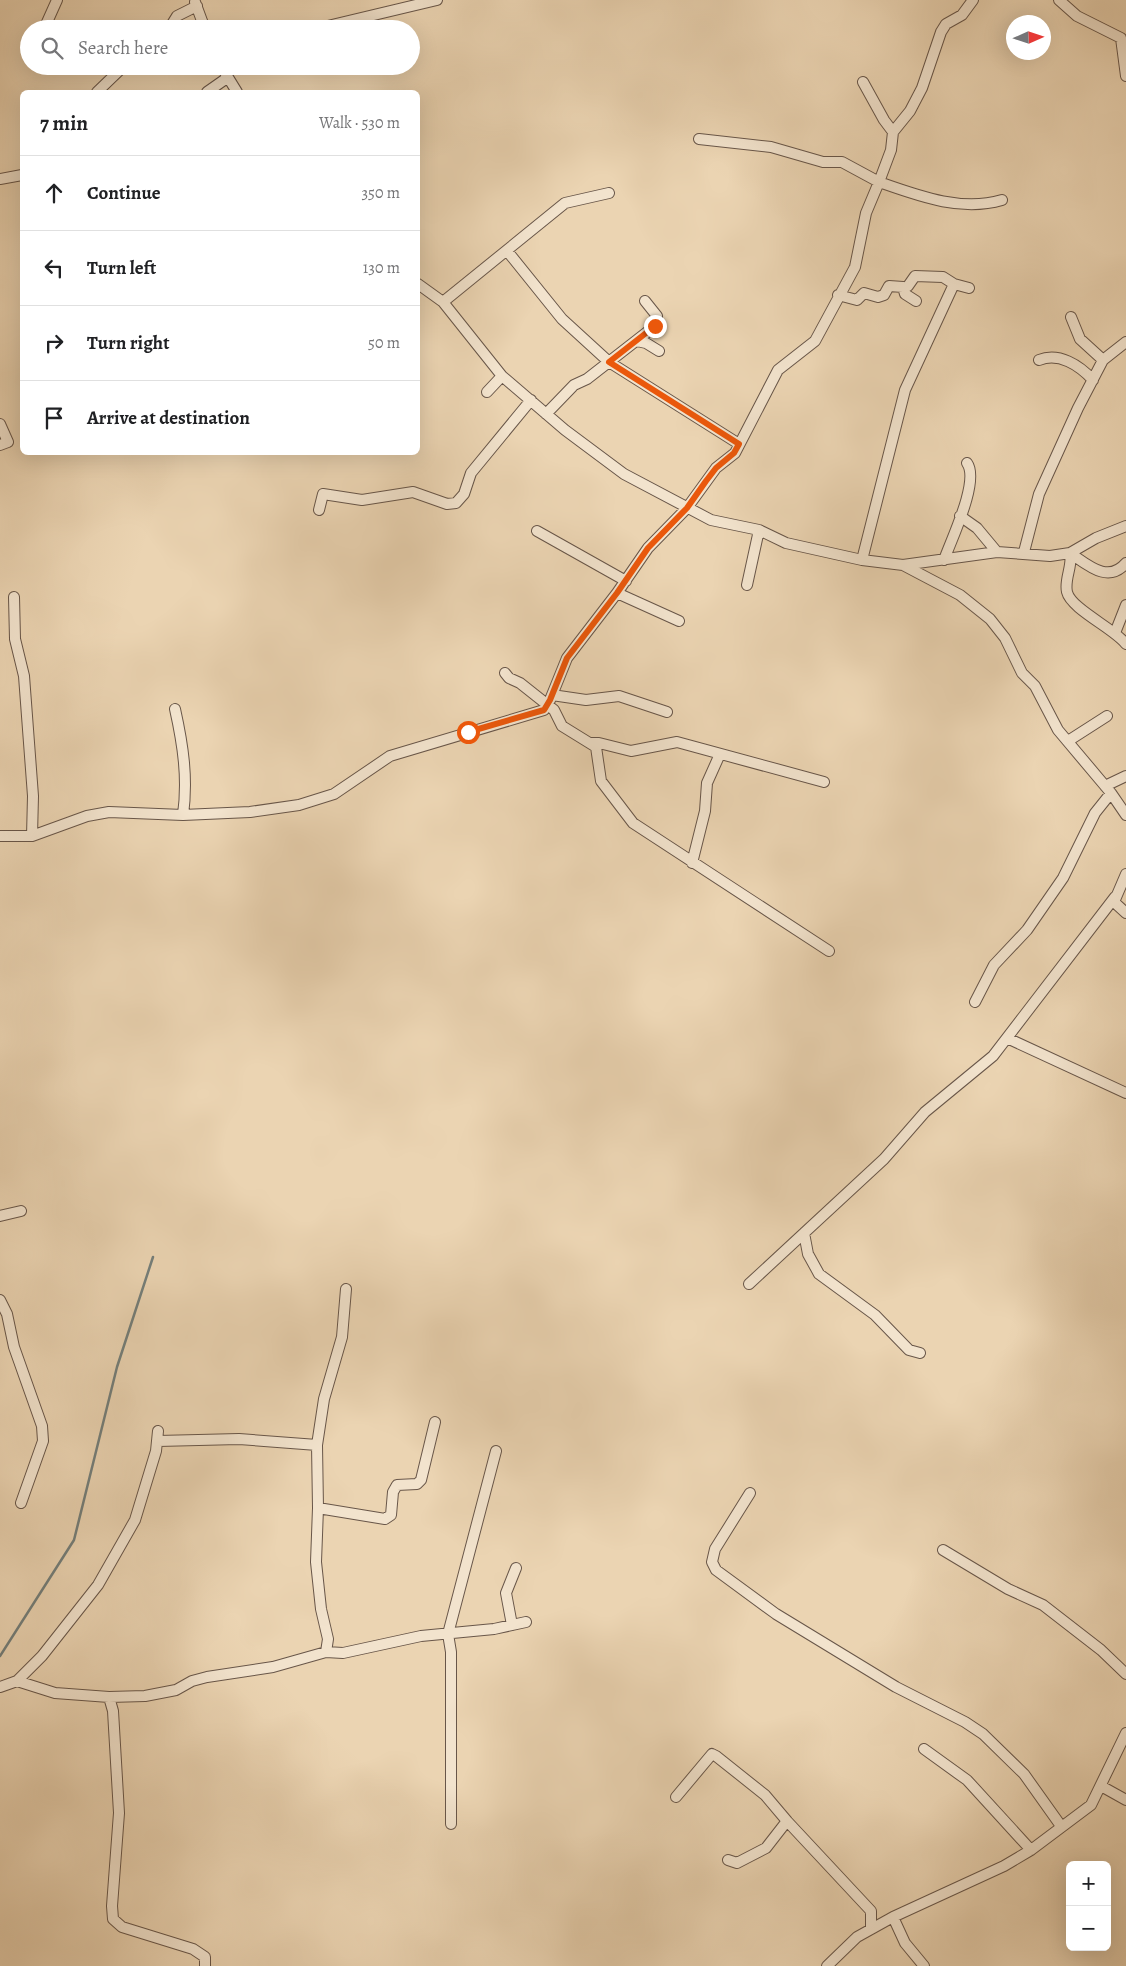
<!DOCTYPE html>
<html lang="en">
<head>
<meta charset="utf-8">
<style>
  :root { --surface:#fff; --page:#f6f6f6; --text:#202124; --muted:#757577; --line:#e0e0e0 }
  body { margin:0; font-family:Alegreya,serif; background:var(--page); color:var(--text) }
  .controls { position:absolute; right:15px; bottom:15px; display:grid; overflow:hidden; border-radius:8px; box-shadow:0 5px 20px #0002 }
  .controls button { width:45px; height:45px; display:grid; place-items:center; padding:0; border:0; border-bottom:1px solid var(--line); background:var(--surface); color:var(--text); font:25px sans-serif }
  .compass { position:absolute; left:1006px; top:15px; width:45px; height:45px; border-radius:50%; background:var(--surface); box-shadow:0 5px 20px #0002; rotate:87deg }
  .stop { position:absolute; width:15px; height:15px; margin:-11px; border:4px solid #ea580c; border-radius:50%; background:#fff }
  .stop.end { background:#ea580c; border-color:#fff; box-shadow:0 1px 5px #0008 }
  .list { margin:0; padding:0; list-style:none }
  h2 { display:flex; justify-content:space-between; align-items:center; height:65px; margin:0; padding:0 20px; font-size:21px }
  h2 small { font-size:16px; font-weight:400; color:var(--muted) }
  .list li { display:grid; grid-template-columns:32px 1fr auto; gap:15px; align-items:center; box-sizing:border-box; height:75px; padding:0 20px; border-top:1px solid var(--line) }
  .list b { display:block; font-size:19px; white-space:nowrap }
  .list em { font-size:16px; font-style:normal; color:var(--muted) }
  .icon { flex:none; width:28px; height:28px; fill:none; stroke:currentColor; stroke-width:2; stroke-linecap:round; stroke-linejoin:round }
  .map { position:relative; flex:none; width:1126px; height:1966px; overflow:hidden }
  .search { position:absolute; background:var(--surface); box-shadow:0 5px 20px #0002; left:20px; top:20px; width:400px; height:55px; display:flex; align-items:center; gap:12px; box-sizing:border-box; padding:0 18px; border-radius:28px; color:var(--muted); font-size:19px }
  .panel { position:absolute; background:var(--surface); box-shadow:0 5px 20px #0002; left:20px; top:90px; width:400px; height:365px; border-radius:8px }
  .map>svg:first-child { display:block }
</style>
</head>
<body>
<div class="map">
<svg width="1126" height="1966" viewBox="0 0 1126 1966">
  <rect width="100%" height="100%" fill="#ebd4b2"/>
  <filter id="stains"><feTurbulence type="fractalNoise" baseFrequency=".004" numOctaves="4"/><feColorMatrix values="0 0 0 0 .2 0 0 0 0 .09 0 0 0 0 .02 0 0 0 .5 -.17"/></filter>
  <radialGradient id="worn" r=".72"><stop offset=".6" stop-color="#630" stop-opacity="0"/><stop offset="1" stop-color="#630" stop-opacity=".3"/></radialGradient>
  <g fill="none" stroke-linecap="round" stroke-linejoin="round">
    <path stroke="#747f7b" stroke-width="2.5" d="M0,1656L74,1540L117,1367L153,1257"/>
    <defs>
      <path id="minor" d="M1059,0L1077,16L1121,38L1126,76
        M195,2L205,29
        M44,29L57,0
        M169,29L177,16L197,6
        M315,29L437,0
        M221,66L237,92
        M863,82L884,120L893,132L891,150L879,182C919,196 961,212 1002,200
        M97,92L124,66
        M207,92L227,78
        M893,132L910,111L922,88L941,32L946,24L962,15L973,0
        M0,179L22,175
        M508,252L562,319L609,362L739,444
        M418,284L443,302L502,376L565,430L624,474L711,520L759,530L786,543L862,560L903,565L997,552L1050,556L1070,553L1096,538L1126,526
        M904,288L908,286L915,276L943,277L954,284L969,288
        M838,295L857,300L864,293L878,297L884,295L889,286L903,287L905,294L916,301
        M443,302L565,203L609,193
        M1071,317L1080,339L1103,360
        M637,341L646,343L659,351
        M1039,360C1059,352 1079,365 1093,380
        M487,392L502,376
        M546,414L574,385L587,379L655,326L657,316L645,301
        M0,424L8,442L0,445
        M319,510L323,494L362,500L413,492L447,504L456,503L464,494L471,473L531,400
        M960,516L977,528L997,552
        M537,531L626,581
        M1024,552L1039,494L1078,408L1103,360L1126,342
        M1070,553C1073,566 1064,579 1067,592C1071,609 1115,629 1126,644
        M1070,553C1088,565 1108,584 1126,563
        M862,560L905,390L954,284
        M944,560C951,540 980,481 967,463
        M903,565L960,595L990,619L1005,638L1022,673L1035,686L1058,730L1111,793L1126,815
        M747,585L759,530
        M617,593L679,621
        M14,597L15,639L24,676L33,796L32,836
        M1115,633L1126,605
        M505,673L509,678L520,683L554,710L562,726L596,747L601,781L633,823L829,951
        M552,695L586,700L619,696L667,712
        M175,709C183,745 188,778 183,815
        M1068,741L1107,716
        M591,743H599L631,751L677,742L824,782
        M1105,786L1126,776
        M0,836H32L87,816L109,812L183,815L250,812L299,805L334,794L390,756L544,710L550,700L567,658L617,593L648,548L687,508L716,468L735,453L778,370L815,341L855,267L866,213L879,182L842,162H823L771,147L699,139
        M692,863L705,811L707,783L720,754
        M1126,874L1114,902L1126,913
        M975,1002L994,965L1027,930L1063,878L1095,813L1111,793
        M1007,1038L1126,1093
        M0,1216L21,1211
        M804,1233L808,1254L819,1274L875,1315L909,1350L920,1353
        M749,1284L884,1159L925,1112L993,1056L1115,897
        M0,1300L7,1314L14,1347L42,1426L43,1441L21,1503
        M158,1441L239,1439L317,1445
        M750,1493L715,1549L712,1562L716,1570L776,1614L896,1687L965,1722L983,1734L1024,1774L1061,1826
        M318,1508L385,1519L391,1515L393,1492L397,1485L417,1484L421,1480L435,1422
        M943,1550L1008,1589L1043,1605L1101,1650L1126,1674
        M512,1625L506,1593L516,1568
        M326,1652L328,1639L321,1609L316,1562L318,1508L317,1445L324,1399L342,1337L346,1289
        M17,1681L55,1693L109,1697L145,1696L176,1690L192,1681L207,1677L273,1667L326,1652L343,1653L421,1636L494,1629L526,1622
        M0,1687L17,1681L42,1656L98,1585L135,1520L156,1451L158,1431
        M109,1697L113,1711L119,1813L112,1906L113,1919L122,1927L193,1949L205,1957V1966
        M924,1749L967,1780L1031,1850
        M1101,1786L1126,1800
        M676,1797L712,1754L716,1756L765,1795L787,1821
        M451,1824V1652L448,1634L496,1451
        M728,1860L737,1863L766,1848L787,1821L871,1911V1929
        M893,1917L905,1943L924,1966
        M827,1966L857,1937L893,1917L1004,1866L1031,1850L1091,1805L1126,1733"/>
    </defs>
    <use href="#minor" stroke="#685649" stroke-width="12"/>
    <use href="#minor" stroke="#f2e3cd" stroke-width="10"/>
  </g>
  <g fill="none" stroke-linecap="round" stroke-linejoin="round">
    <path stroke="#ea580c" stroke-width="6" d="M468,732L544,710L550,700L567,658L617,593L648,548L687,508L706,481L716,468L734,453L739,444L609,362L655,326"/>
  </g>
  <rect width="100%" height="100%" filter="url(#stains)"/>
  <rect width="100%" height="100%" fill="url(#worn)"/>
</svg>
<div class="controls">
<button>+</button>
<button>−</button>
</div>
<svg class="compass" viewBox="-18 -18 36 36"><path d="M0-13l5 13h-10z" fill="#e53935"/><path d="M0 13l5-13h-10z" fill="#757577"/></svg>
<div class="stop" style="left:468px;top:732px"></div>
<div class="stop end" style="left:655px;top:326px"></div>
<div class="search"><svg class="icon" aria-label="search" viewBox="0 0 24 24"><circle cx="10" cy="10" r="6"/><path d="M15 15l6 6"/></svg>Search here</div>
<section class="panel">
<h2>7 min<small>Walk · 530 m</small></h2>
<ul class="list">
<li><svg class="icon" aria-label="ahead" viewBox="0 0 24 24"><path d="M12 20V5M6 11l6-6 6 6"/></svg><div><b>Continue</b></div><em>350 m</em></li>
<li><svg class="icon" aria-label="left" viewBox="0 0 24 24"><path d="M17 20v-9H6M10 6l-5 5 5 5"/></svg><div><b>Turn left</b></div><em>130 m</em></li>
<li><svg class="icon" aria-label="right" viewBox="0 0 24 24"><path d="M7 20v-9h11M14 6l5 5-5 5"/></svg><div><b>Turn right</b></div><em>50 m</em></li>
<li><svg class="icon" aria-label="arrive" viewBox="0 0 24 24"><path d="M6 21V4h12l-3 4 3 4H6"/></svg><div><b>Arrive at destination</b></div></li>
</ul>
</section>
</div>
</body>
</html>
